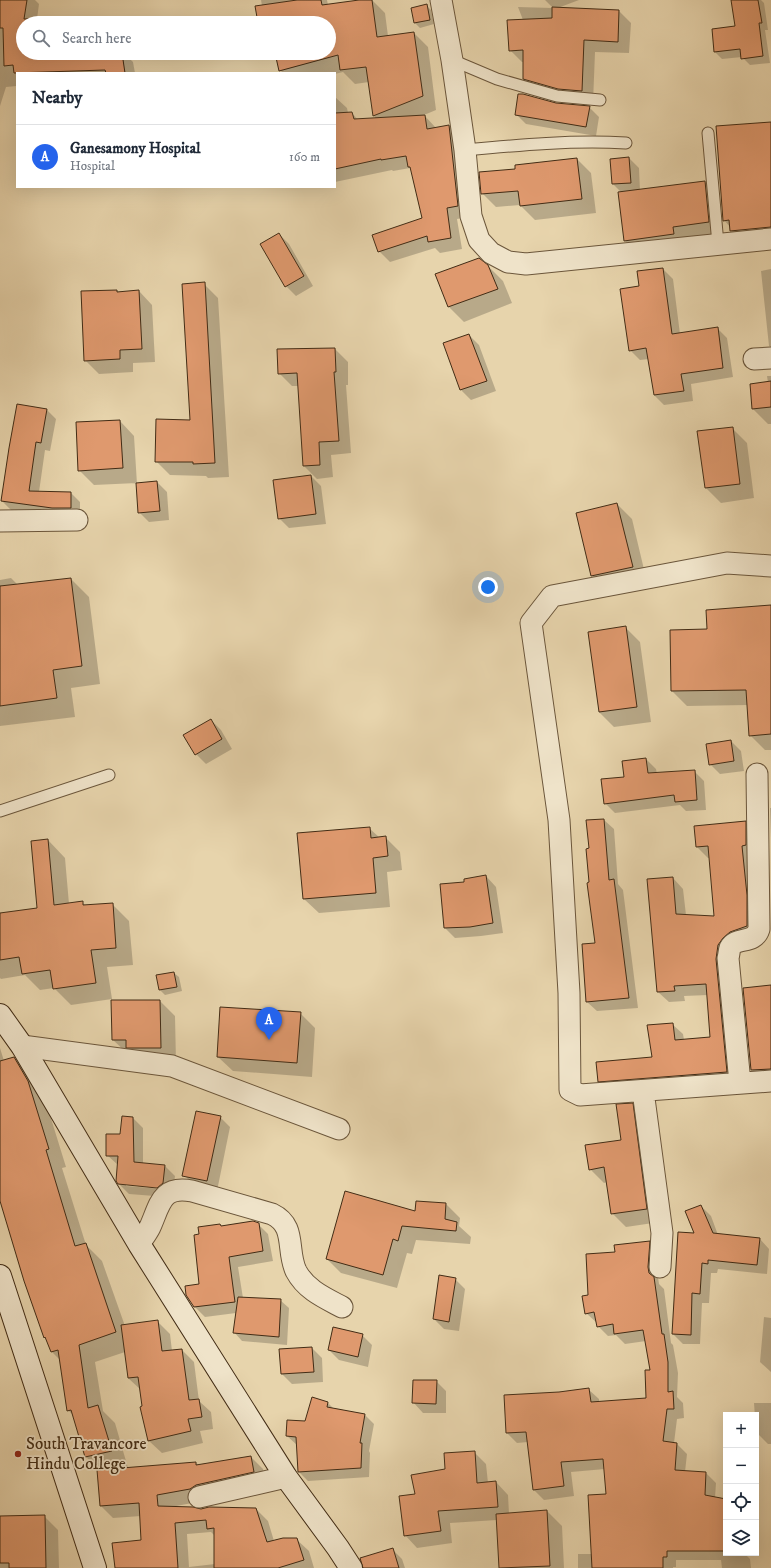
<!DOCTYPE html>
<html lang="en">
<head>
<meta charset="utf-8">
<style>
  :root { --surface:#fff; --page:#f2f2f3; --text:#1f2937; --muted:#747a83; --line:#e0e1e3; --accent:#2563eb }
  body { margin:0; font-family:"IM FELL DW Pica",serif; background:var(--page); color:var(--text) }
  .controls { position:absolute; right:12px; bottom:12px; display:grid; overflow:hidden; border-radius:0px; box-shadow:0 4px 16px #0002 }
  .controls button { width:36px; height:36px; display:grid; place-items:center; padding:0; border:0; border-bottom:1px solid var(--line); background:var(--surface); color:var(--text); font:20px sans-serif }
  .you { position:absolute; left:488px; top:587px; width:14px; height:14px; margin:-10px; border:3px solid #fff; border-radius:50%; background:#1a73e8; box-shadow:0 0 0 6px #1a73e833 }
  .badge { display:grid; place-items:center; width:26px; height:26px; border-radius:50%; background:var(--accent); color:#fff; font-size:13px; font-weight:700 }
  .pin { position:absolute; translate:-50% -33px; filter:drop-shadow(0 1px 2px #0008) }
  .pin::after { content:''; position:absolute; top:21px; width:14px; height:12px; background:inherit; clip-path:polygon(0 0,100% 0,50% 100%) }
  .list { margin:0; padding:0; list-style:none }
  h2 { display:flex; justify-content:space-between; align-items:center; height:52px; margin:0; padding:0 16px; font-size:17px }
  h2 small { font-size:13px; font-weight:400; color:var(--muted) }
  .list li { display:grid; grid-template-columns:26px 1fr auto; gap:12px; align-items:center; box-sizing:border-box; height:64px; padding:0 16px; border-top:1px solid var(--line) }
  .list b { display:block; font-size:15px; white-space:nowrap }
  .list p { margin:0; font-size:13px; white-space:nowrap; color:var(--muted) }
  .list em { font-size:13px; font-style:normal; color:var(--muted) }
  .icon { flex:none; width:22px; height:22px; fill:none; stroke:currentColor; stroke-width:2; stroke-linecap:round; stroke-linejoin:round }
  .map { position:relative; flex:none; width:771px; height:1568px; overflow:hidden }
  .search { position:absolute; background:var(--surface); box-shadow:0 4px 16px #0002; left:16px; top:16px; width:320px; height:44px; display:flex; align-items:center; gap:10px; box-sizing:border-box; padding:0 14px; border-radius:22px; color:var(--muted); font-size:15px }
  .panel { position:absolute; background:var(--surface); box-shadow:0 4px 16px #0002; left:16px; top:72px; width:320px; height:116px; border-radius:0px }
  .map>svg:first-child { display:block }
</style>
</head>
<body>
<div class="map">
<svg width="771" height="1568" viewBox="0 0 771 1568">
  <rect width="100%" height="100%" fill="#e7d4ac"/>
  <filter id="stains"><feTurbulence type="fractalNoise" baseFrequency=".005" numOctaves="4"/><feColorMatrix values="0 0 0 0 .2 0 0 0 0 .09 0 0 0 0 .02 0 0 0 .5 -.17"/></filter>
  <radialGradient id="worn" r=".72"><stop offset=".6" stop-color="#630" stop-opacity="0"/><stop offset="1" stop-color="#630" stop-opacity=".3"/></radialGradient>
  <path fill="#0003" fill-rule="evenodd" d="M0,0H35L39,4L37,19L67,18L72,23H23V53H124L133,62L135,73H17V86L6,87L0,106Z
    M261,0H327L328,5L372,0L385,13L388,36L414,33L428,47L436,110L424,115L436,128L449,126L460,137L469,217L457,219L462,249L440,253L435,248L390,262L379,251L423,219L412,171L410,168L393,171L392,170L335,182V97L347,108L348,113H352L358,120L376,119L374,116L369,82L355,84L343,72L335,74L283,73L280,70L276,53H329V23H259L262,6Z
    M545,0H579L555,9L619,11L631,23L629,53L595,52L593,103L536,91L524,79V62H522L510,50L523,20L518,7L553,8Z
    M732,0H761L764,3L768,30H765L770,63L750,65L742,57L722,59L715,52L736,27Z
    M426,5L431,10L434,24L420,28L415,23L412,9Z
    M589,107L599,117L596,136L526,124L516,114Z
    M629,158L639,168L640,191L705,182L720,197L723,237L640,256L625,241L622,193L613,184L611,160Z
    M577,159L591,173L596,213L535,220L520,205L496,207L482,193L517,170Z
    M771,181V241L744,243L731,231L730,227L724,220Z
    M279,234L289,244L313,286L296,296L286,286Z
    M488,266L503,281L512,303L464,322L449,307L437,275Z
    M663,269L673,279L680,334L717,328L727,338L733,377L691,384L693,401L664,405L654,395L649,359L640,360L630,350L640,287Z
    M771,269V347L769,346L761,271Z
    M204,284L218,298L229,477L208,478L206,476L170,475L156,461L191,421Z
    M117,291L119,293L139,291L152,305L155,362L133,363V372L99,374L85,360Z
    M469,335L479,345L496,391L471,400L461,390L445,344Z
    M335,349L348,362V385H346L351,453L331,455L333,477L317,479L304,466L299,386H292L279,373Z
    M767,376H771V424H768L753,409L768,383Z
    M47,410L56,419L50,451L45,450L39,492L71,493L80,502V517H61L11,510L2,501Z
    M120,421L134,436L137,484L157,482L167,492L169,520L149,522L139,512L137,483L94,485L79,470Z
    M732,428L747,443L754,498L721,503L706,488Z
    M311,476L321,486L326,524L289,528L279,518Z
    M617,504L632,519L647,582L607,591L592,576L577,514Z
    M11,578L18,585L71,579L89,597L100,684L71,688L75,717L0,726V580Z
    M771,606V750H765L750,735L748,705L687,706L672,691L708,630Z
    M626,628L640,642L651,722L614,727L599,712L589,632Z
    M211,720L221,730L232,749L206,764L196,754Z
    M731,741L741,751L744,771L720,774L710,764Z
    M646,759L656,769L657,774L694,771L704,781L706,810L686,811L680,805L615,813L605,803L625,777Z
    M770,808H771V838Z
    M604,820L614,829L618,884L623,890L638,1008L597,1011L587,1002L596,944L590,883V849L587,821Z
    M745,822L756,833L757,937L733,948L737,1083L609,1092L599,1081L653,1058L672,1024L683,1034L684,1040L711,1037L708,995L684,996L685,1001L669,1002L658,992L673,878L683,889L686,915L715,917L710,858H708L697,847L695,827Z
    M369,828L380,838L385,837L400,852L402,870L387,872L390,907L319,913L304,899Z
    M48,840L65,858L69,904L82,902L86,906L112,904L129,921L133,965L107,967L112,999L71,1005L54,988L40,990L25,975L1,979L0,978V914L38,908Z
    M486,876L496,887L503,933L481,936L455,938L445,928L465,883Z
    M174,973L179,977L182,991L165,995L160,990L157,976Z
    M771,986V1083H765L752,1070L744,989Z
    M112,1001H160L175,1016L176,1062L128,1054L113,1040Z
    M300,1013L315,1028L312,1077L233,1071L218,1057Z
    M0,1048L4,1061L14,1058L31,1075L45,1099L66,1167L62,1168L86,1245L102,1261L125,1326L157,1321L170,1334L172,1351L182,1350L194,1362L199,1401L211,1412L213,1429L200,1431L203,1443L162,1453L149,1441L141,1408L143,1407L141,1390L128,1378L125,1352L95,1362L103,1411L115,1423L128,1468L196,1463L198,1465L251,1457L263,1469L266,1484L203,1501L171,1507L201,1510L256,1509L268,1521L274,1541L296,1539L309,1551L314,1568H116L142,1541L141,1516L113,1518L101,1506L100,1470L86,1457L74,1416L68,1410L61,1361L52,1352L47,1340L45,1337L0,1199ZM211,1532L215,1536V1564L189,1567L187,1534Z
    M632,1104L646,1118L660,1222L626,1227L612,1213L607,1182L604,1183L590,1169L622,1141Z
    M220,1117L230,1127L217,1191L194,1185L184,1175Z
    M133,1118L143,1128V1164L165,1166L175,1176L173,1193L167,1197L129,1194L119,1184L118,1165L107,1155ZM126,1184L162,1187V1189L126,1186Z
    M417,1202L446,1204L460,1218L459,1226L471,1237L470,1244L416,1240L412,1254L407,1253L397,1288L341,1273L327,1259L416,1212Z
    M701,1206L711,1216L718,1235L760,1239L769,1249L767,1274L718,1269L717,1273H711L709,1303H702L700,1344H683L673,1334Z
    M258,1224L268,1234L273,1261L238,1267L243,1298L280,1300L289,1308L287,1345L242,1341L234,1332L236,1313L205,1317L195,1307L201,1285L222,1227Z
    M649,1242L659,1252L658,1277L659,1284L664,1289L671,1343L673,1345L678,1373L677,1397L683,1403L684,1418L677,1419L674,1443L677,1444L687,1454L685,1472L706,1473L716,1483L715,1498L726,1500V1553H744L750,1559L751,1568H722L721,1560H676V1567H673V1568H578V1554H593L607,1495L605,1469L571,1472L574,1496L544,1500L534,1490L528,1442L517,1443L507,1433L559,1393L588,1389L599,1399V1403L647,1398L651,1371L646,1341L625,1344L616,1335L608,1336L598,1326L597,1323L586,1313L589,1296L616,1253Z
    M455,1279L465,1289L459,1331L444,1329L434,1319Z
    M764,1317L771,1318V1372L760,1362Z
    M362,1335L372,1345L368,1367L339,1360L329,1350Z
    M312,1348L322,1358L323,1382L292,1384L282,1374Z
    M436,1381L446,1391V1413H423L413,1402Z
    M328,1403L335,1410L365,1415L374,1424L369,1451L370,1453L369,1477L308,1481L299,1472L297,1445L287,1436Z
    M754,1403H771V1444H768L756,1432Z
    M474,1452L486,1464L488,1483L496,1482L508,1495L509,1514L547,1511L562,1526L564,1568H500L497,1520L450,1523L452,1543L417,1548L405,1535L416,1495L446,1470Z
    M44,1516L58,1530L59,1568H0V1517Z
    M392,1549L402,1559L405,1568H371Z"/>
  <path fill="#df996e" stroke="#422c15" d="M0,0H27L24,19L67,17V23H23V53H122L125,73H106L105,70L14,73L13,65L4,66L3,28H0Z
    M297,0H321L322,5L359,0H372L377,37L414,32L423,96L373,116L366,67L340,70L338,55L279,71L275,53H329V23H258L255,6Z
    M731,0H758L762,23H759L763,56L741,59L740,49L714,52L712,29L735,26Z
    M427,4L430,20L414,23L411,8Z
    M552,7L619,10L618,42L584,40L582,91L558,89L523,79V50L509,51L507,20L552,18Z
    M518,94H523L556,103L590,106L586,127L515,115Z
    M352,112L354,119L425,115L427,129L449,125L458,206L447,208L451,238L428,242L427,236L378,252L372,235L422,218L410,167H408L406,156L381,160V159L335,169V113Z
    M771,122V227L730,231L729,220L723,221L716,126Z
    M629,157L631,183L612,184L610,159Z
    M577,158L582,199L520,206L518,191L481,194L479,172L515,169V165Z
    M705,181L709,222L673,227L674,234L624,241L618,192Z
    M279,233L304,276L285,287L260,244Z
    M479,258L488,265L498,289L448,307L435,274Z
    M663,268L672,334L718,327L723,368L681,374L684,391L654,395L646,348L629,351L620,289L639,286L637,271Z
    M205,282L215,463L193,464V462H155L156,419L190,420L182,284Z
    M117,290V292L139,290L142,349L120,350V359L84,361L81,291Z
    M469,334L487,381L460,390L443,343Z
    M335,348L336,372H334L339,441L319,442L320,465L303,466L297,373L278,374L277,349Z
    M771,381V407L752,409L750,384Z
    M17,404L47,409L41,443L36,442L29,491L71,492V508H52L1,501L9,448Z
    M120,420L123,468L78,471L76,422Z
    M733,427L740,484L705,488L697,431Z
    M311,475L316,514L278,519L273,480Z
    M157,481L160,511L138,513L136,483Z
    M617,503L633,567L591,576L576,513Z
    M71,578L82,666L53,670L57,698L0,706V586Z
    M771,605V734L749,736L746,690L671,691L670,630L707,629L706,610Z
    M626,626L637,707L599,712L588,632Z
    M211,719L222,739L195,755L183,735Z
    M731,740L734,761L709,765L706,744Z
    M646,758L648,773L695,770L697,800L675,802L674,795L604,804L601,779L624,777L622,761Z
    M604,819L609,880L614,879L629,998L586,1002L582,944L595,943L587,883L589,882L586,849L589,848L586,820Z
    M746,821V845L742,846L747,895V926L730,932L723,938L718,945L716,959L727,1072L598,1082L596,1062L652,1057L647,1025L673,1023L675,1040L710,1037L706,984L674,986L675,991L657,992L647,879L673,877L676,914L714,916L708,846L696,847L694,826Z
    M370,827L371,838L386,836L388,856L373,858L376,893L303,899L297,833Z
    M48,839L54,905L83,901V905L113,903L116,948L91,950L96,983L53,989L50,970L22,974L19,957L0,960V913L37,908L31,841Z
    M486,875L493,923L470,927L444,928L440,884L464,882V879Z
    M174,972L177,987L159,990L156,975Z
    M771,985V1069L751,1070L743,988Z
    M111,1000H160L161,1048H126V1040H112Z
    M220,1007L301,1012L297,1063L217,1057Z
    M14,1057L28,1081L49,1149L46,1150L75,1246L86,1243L116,1332L79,1345L88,1408L98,1405L112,1451L85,1457L71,1410L67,1411L58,1350L51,1352L45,1337L44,1338L24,1281L0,1201V1061Z
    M633,1103L647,1209L611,1214L604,1167L589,1170L585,1145L621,1140L616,1104Z
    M196,1111L221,1116L207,1181L182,1176Z
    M122,1116L133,1117L134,1162L165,1165L163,1183L157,1188L118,1184L116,1181L118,1156H106V1134H120Z
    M345,1191L415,1211L416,1201L446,1203L445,1219L457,1222L456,1231L402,1226L398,1241L393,1239L383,1275L326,1259Z
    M701,1205L713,1233L760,1238L757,1265L708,1260V1264L702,1263L700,1294L692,1293L691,1335L672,1334L678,1232L694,1233L685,1211Z
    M253,1221L259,1223L263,1251L229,1257L235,1302L194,1307L186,1295L185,1286L199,1284L194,1235L199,1234L198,1227L220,1224L221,1226Z
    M650,1241L648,1267L649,1273L654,1277L662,1334H664L668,1362V1392L673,1391L674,1409H667L663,1441L677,1443L675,1470L706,1472L705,1495L726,1499V1551H667V1557H663V1568H592L588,1495L606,1494L603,1459L561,1462L564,1486L533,1490L526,1432L506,1433L504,1395L559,1392L589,1388L591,1402L646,1398L645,1370H650L643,1330L614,1334L613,1324L597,1327L594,1312L585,1314L582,1296L588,1295L586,1254L615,1252L614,1245Z
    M439,1275L456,1278L449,1322L433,1319Z
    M238,1297L281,1299L279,1337L233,1333Z
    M158,1320L162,1351L182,1349L189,1400L199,1399L202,1417L188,1419L191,1431L148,1441L140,1407L142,1406L138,1377L128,1378L121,1325Z
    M333,1327L363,1334L358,1357L328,1350Z
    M312,1347L314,1372L281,1374L279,1349Z
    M413,1380H437L436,1404L412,1403Z
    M312,1397L328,1402L327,1407L365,1414L360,1443H362L361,1468L298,1472L296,1437L286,1436L287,1420L305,1421Z
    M475,1451L477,1483L496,1481L498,1507L438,1511L441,1531L404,1536L399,1496L415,1494L411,1475L445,1469L444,1453Z
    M251,1456L254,1472L196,1485L190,1489L157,1495L158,1506L193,1507L201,1509L209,1507L256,1508L267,1542L283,1538H297L304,1560L278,1568H214V1528L207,1529L206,1520L175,1523L178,1568H115L112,1543L141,1540L139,1503L100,1506L97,1470L196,1462V1465Z
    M547,1510L550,1566L499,1568L496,1514Z
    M45,1515L46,1568H9V1563H0V1516Z
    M393,1548L399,1568H363L360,1558Z"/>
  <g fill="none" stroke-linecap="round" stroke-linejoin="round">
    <defs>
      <path id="lane" d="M452,60L497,79L557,96L600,100
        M708,133L718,244
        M465,150C519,145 572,140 626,143
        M0,811L109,775"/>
      <path id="street" d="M441,0L452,60L465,150L471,216L479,240L491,253L508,262L526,264L771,239
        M754,359L771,358
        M0,521L77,520
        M771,566L727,563L552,596L531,623L559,820L569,993L570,1090L580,1095L771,1081
        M22,1046L172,1066L339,1129
        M740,1083L728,958C729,955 729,951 730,948C736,936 754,945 759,929L757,774
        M643,1091L662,1233L660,1267
        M139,1244C143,1238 147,1233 150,1227C160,1205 161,1185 192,1191L272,1214C297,1226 286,1250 296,1271C306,1290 325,1298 342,1307
        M199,1497L286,1477"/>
      <path id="secondary" d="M0,1015L22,1046L139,1244L286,1477L338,1548L351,1568
        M0,1276L95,1568"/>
    </defs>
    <use href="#lane" stroke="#6b563b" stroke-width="13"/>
    <use href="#street" stroke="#6b563b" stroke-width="23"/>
    <use href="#secondary" stroke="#422c15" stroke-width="24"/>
    <use href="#lane" stroke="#efe3c9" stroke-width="11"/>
    <use href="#street" stroke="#efe3c9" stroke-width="21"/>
    <use href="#secondary" stroke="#efe3c9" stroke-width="22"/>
  </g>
  <circle fill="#8f2418" stroke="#efe3c9" stroke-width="1.5" cx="18" cy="1454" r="4"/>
  <g text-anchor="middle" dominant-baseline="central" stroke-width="3.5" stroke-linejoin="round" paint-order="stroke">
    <g font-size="17" fill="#422c15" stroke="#efe3c9" text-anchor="start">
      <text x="26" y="1444">South Travancore<tspan x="26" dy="20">Hindu College</tspan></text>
    </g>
  </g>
  <rect width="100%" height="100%" filter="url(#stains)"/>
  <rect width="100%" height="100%" fill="url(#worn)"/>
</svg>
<div class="controls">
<button>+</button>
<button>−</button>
<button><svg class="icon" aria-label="locate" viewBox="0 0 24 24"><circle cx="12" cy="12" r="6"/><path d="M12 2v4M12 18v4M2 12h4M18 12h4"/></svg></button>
<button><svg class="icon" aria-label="layers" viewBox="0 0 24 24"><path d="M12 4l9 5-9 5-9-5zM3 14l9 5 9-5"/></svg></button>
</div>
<div class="you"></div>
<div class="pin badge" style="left:269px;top:1040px">A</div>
<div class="search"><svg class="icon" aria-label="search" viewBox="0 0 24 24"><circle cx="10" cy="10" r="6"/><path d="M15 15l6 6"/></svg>Search here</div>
<section class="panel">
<h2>Nearby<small></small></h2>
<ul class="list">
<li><span class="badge">A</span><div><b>Ganesamony Hospital</b><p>Hospital</p></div><em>160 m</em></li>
</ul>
</section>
</div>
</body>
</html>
